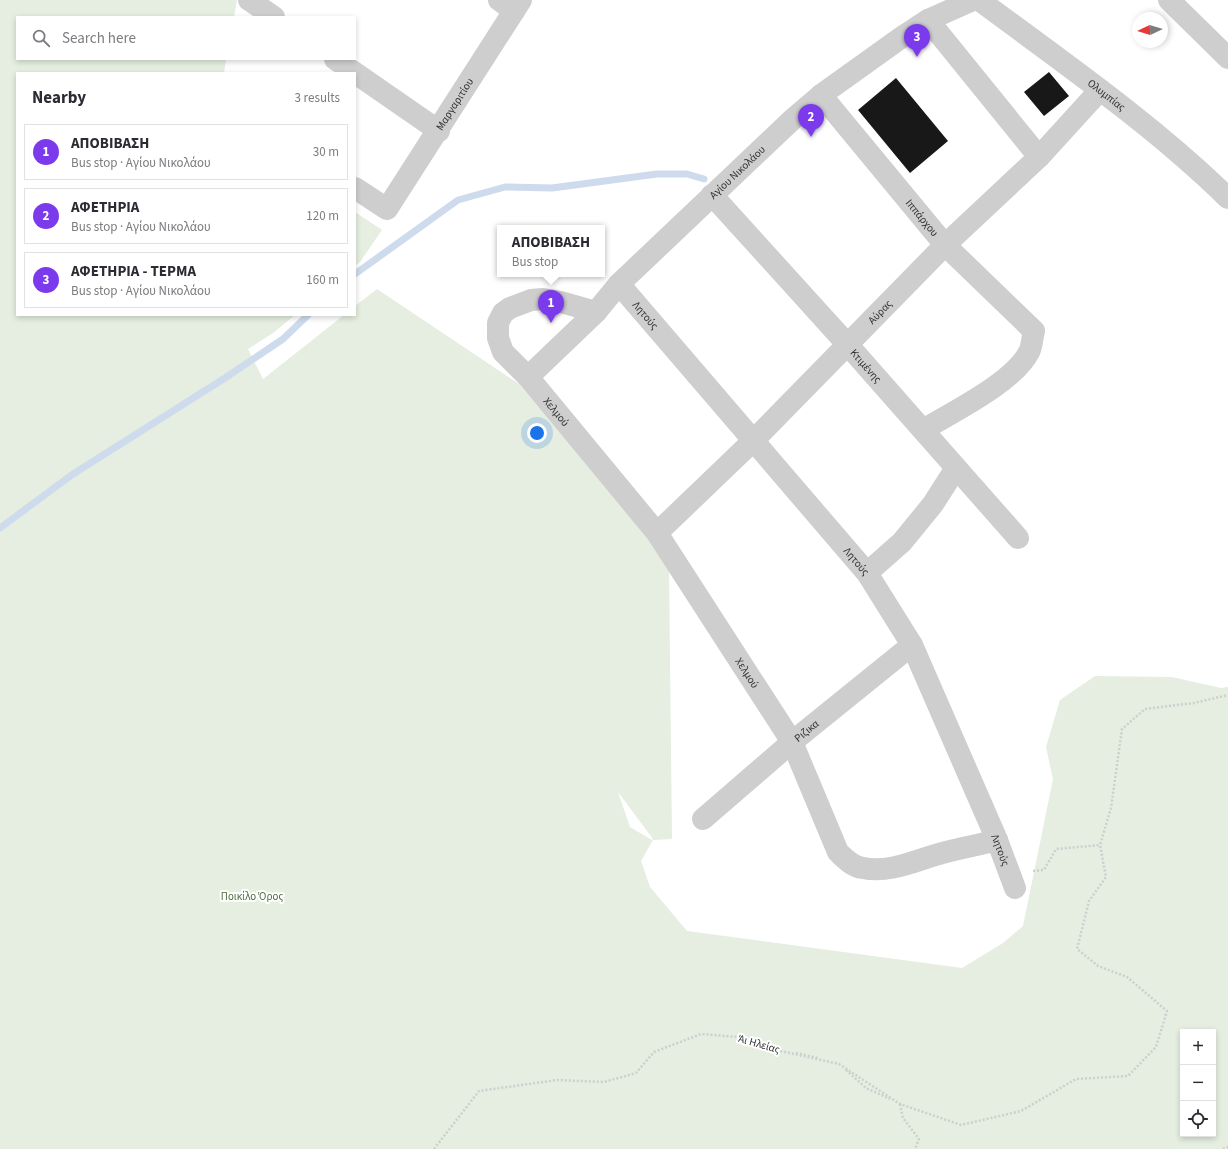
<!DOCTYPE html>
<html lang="en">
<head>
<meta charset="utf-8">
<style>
  :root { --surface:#fff; --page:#f2f2f3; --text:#2b2b33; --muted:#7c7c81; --line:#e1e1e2; --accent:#7c3aed }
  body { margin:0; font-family:"Source Sans 3",sans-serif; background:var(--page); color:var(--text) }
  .controls { position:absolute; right:12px; bottom:12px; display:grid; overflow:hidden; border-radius:0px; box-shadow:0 2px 6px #0003 }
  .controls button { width:36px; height:36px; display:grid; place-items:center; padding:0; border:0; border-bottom:1px solid var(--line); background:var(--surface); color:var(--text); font:20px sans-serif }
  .compass { position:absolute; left:1132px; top:12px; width:36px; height:36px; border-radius:50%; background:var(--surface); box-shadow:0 2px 6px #0003; rotate:266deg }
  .you { position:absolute; left:537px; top:433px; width:14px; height:14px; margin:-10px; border:3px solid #fff; border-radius:50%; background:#1a73e8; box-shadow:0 0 0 6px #1a73e833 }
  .badge { display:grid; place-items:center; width:26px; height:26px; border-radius:50%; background:var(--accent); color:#fff; font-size:13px; font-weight:700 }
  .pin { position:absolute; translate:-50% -33px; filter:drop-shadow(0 1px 2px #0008) }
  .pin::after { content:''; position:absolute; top:21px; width:14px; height:12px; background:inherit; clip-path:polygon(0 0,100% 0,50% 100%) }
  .popup { position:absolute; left:497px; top:225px; width:108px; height:52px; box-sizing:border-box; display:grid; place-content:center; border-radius:0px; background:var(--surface); filter:drop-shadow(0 1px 3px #0005); font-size:13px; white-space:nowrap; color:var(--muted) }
  .popup b { font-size:15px; color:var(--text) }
  .popup::after { content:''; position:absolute; left:50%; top:100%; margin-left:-8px; border:8px solid transparent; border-top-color:var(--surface) }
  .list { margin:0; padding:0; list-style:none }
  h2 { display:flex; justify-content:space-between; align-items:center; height:52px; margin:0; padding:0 16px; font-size:17px }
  h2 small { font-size:13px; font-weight:400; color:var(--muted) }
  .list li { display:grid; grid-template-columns:26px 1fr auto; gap:12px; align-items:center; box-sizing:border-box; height:56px; margin:0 8px 8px; padding:0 8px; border:1px solid var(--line); border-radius:0px }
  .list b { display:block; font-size:15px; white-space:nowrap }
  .list p { margin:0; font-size:13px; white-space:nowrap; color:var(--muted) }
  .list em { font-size:13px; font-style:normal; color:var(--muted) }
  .icon { flex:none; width:22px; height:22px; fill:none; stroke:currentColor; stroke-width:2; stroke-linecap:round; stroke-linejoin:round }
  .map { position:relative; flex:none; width:1228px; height:1149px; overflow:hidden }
  .search { position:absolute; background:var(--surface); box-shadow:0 2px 6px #0003; left:16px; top:16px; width:340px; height:44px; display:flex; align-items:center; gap:10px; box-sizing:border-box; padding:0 14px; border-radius:0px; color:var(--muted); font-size:15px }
  .panel { position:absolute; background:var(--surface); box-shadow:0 2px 6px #0003; left:16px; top:72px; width:340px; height:244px; border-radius:0px }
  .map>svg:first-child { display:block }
</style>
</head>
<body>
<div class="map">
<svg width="1228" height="1149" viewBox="0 0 1228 1149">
  <rect width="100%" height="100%" fill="#fff"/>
  <path fill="#e5eee0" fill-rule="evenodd" d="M0,0H237L234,17H17V59H226L224,73H17V315H295L273,333L248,349L263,379L344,315H355V306L377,289L519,384L641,525L669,571L672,839L653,840L641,861L650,887L687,931L962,968L1003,943L1023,926L1053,779L1046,747L1060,700L1095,676L1172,677L1221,688L1228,687V1149H0ZM618,792L653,839L652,840L630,827ZM1183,1032H1213V1134H1183Z
    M355,212L382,230L360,262L355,266Z"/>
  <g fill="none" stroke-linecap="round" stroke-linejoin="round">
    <path stroke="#cddbed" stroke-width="7" d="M355,274L458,200L505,187L552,188L657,174H687L704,179
      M0,528L73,474L225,378L283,339L308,315"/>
  </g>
  <path fill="#181818" d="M1049,72L1069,96L1044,116L1024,92Z
    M896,78L948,141L910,173L858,110Z"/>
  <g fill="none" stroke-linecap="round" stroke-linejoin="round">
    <path stroke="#cecece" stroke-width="2.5" stroke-dasharray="2 2" stroke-linecap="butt" d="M1033,871L1044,870L1056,849L1100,845
      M796,1053L818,1058
      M846,1070L866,1088L890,1099
      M900,1104L903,1118L919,1139L915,1149
      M434,1149L479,1091L557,1080L604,1082L636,1073L654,1052L701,1034L738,1037L776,1050L839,1064L900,1104L961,1125L1021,1111L1076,1079L1128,1076L1156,1047L1167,1011L1127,977L1098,966L1077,949L1089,901L1106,877L1100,845L1111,808L1122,729L1145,709L1194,703L1228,695
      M1223,1149L1228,1147"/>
    <g stroke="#cecece" stroke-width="22">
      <path d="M249,0L274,17"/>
      <path d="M499,0L514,11"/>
      <path id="s1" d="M979,0C1064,63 1152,124 1228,198"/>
      <path d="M1169,0L1228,58"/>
      <path d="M928,20L1039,157"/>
      <path d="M335,59L439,131"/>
      <path id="s2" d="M821,95L945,245L1034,331C1032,338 1032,347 1029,352C1013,383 952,412 923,430"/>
      <path id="s3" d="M355,188L387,209L521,0"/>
      <path id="s4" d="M712,195L847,344L1018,538"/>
      <path id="s5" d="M619,284L867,573L912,645L997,840L1015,888"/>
      <path id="s6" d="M596,312L561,302L543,299L531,300L510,308L503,313L498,323V338L503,352L528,377L657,533L792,742L838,852C845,859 853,867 863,868C886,873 910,863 932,856C953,849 975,846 997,840"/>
      <path id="s7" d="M528,377L596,312L619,284L794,118L821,95L902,37L928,20L973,0"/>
      <path id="s8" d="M657,533L754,440L945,245L1039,157L1100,90"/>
      <path d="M867,573L902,542L933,504L956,468"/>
      <path id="s9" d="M703,819L792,742L912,645"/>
    </g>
  </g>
  <g text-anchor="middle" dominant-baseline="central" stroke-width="4" stroke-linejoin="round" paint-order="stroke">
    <g font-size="11" fill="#313131" stroke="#fff">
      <text stroke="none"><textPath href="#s1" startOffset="159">Ολυμπίας</textPath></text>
      <text stroke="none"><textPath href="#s3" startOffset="163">Μαργαριτίου</textPath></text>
      <text stroke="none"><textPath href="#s7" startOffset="293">Αγίου Νικολάου</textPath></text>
      <text stroke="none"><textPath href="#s2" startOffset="159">Ιππάρχου</textPath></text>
      <text stroke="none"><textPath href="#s8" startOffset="314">Αύρας</textPath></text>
      <text stroke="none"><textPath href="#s5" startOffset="41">Λητούς</textPath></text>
      <text stroke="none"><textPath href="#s4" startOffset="230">Κτιμένης</textPath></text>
      <text stroke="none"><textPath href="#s6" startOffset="219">Χελμού</textPath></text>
      <text stroke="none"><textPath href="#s5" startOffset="365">Λητούς</textPath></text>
      <text stroke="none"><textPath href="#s6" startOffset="543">Χελμού</textPath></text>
      <text stroke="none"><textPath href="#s9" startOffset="136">Ριζικα</textPath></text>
      <text stroke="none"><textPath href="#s5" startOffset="689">Λητούς</textPath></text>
      <text transform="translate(759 1044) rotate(16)">Άι Ηλείας</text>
    </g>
    <g font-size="11" fill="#4c6e3e" stroke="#fff">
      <text x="252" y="896">Ποικίλο Όρος</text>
    </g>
  </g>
</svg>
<div class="controls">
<button>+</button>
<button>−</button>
<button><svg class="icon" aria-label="locate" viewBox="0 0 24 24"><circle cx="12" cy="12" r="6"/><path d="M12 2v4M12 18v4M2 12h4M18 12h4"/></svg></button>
</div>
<svg class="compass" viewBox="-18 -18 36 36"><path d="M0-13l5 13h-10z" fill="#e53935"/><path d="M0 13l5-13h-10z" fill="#7c7c81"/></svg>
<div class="you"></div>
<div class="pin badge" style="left:551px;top:323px">1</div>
<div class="popup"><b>ΑΠΟΒΙΒΑΣΗ</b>Bus stop</div>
<div class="pin badge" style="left:811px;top:137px">2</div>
<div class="pin badge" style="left:917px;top:57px">3</div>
<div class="search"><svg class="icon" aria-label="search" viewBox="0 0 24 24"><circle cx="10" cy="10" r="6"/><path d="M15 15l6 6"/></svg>Search here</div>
<section class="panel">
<h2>Nearby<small>3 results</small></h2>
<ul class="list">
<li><span class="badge">1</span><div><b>ΑΠΟΒΙΒΑΣΗ</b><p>Bus stop · Αγίου Νικολάου</p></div><em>30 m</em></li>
<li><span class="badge">2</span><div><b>ΑΦΕΤΗΡΙΑ</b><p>Bus stop · Αγίου Νικολάου</p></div><em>120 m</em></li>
<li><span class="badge">3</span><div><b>ΑΦΕΤΗΡΙΑ - ΤΕΡΜΑ</b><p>Bus stop · Αγίου Νικολάου</p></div><em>160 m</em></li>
</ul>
</section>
</div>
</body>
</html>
